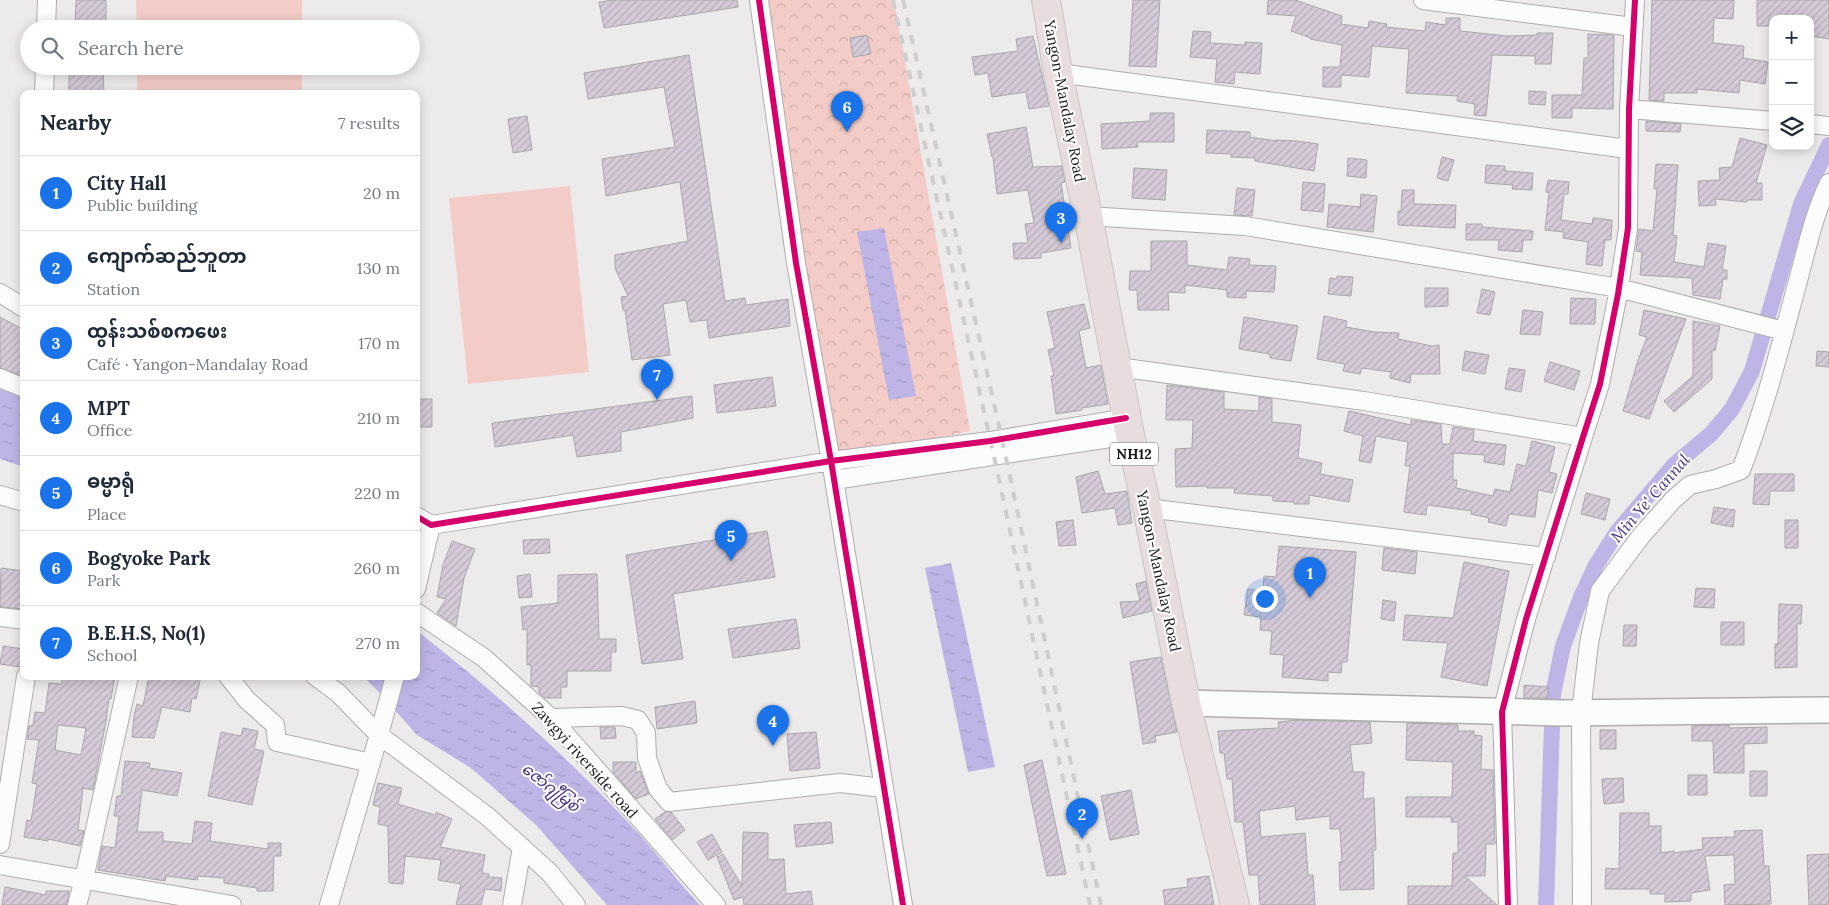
<!DOCTYPE html>
<html lang="en">
<head>
<meta charset="utf-8">
<style>
  :root { --surface:#fff; --page:#f2f2f3; --text:#1f2937; --muted:#747a83; --line:#e0e1e3; --accent:#1a73e8 }
  body { margin:0; font-family:Lora,"Noto Sans Myanmar",serif; background:var(--page); color:var(--text) }
  .controls { position:absolute; right:15px; top:15px; display:grid; overflow:hidden; border-radius:10px; box-shadow:0 2px 12px #0003 }
  .controls button { width:45px; height:45px; display:grid; place-items:center; padding:0; border:0; border-bottom:1px solid var(--line); background:var(--surface); color:var(--text); font:25px sans-serif }
  .you { position:absolute; left:1264px; top:598px; width:18px; height:18px; margin:-12px; border:4px solid #fff; border-radius:50%; background:#1a73e8; box-shadow:0 0 0 8px #1a73e833 }
  .badge { display:grid; place-items:center; width:32px; height:32px; border-radius:50%; background:var(--accent); color:#fff; font-size:16px; font-weight:700 }
  .pin { position:absolute; translate:-50% -41px; filter:drop-shadow(0 1px 2px #0008) }
  .pin::after { content:''; position:absolute; top:26px; width:18px; height:15px; background:inherit; clip-path:polygon(0 0,100% 0,50% 100%) }
  .list { margin:0; padding:0; list-style:none }
  h2 { display:flex; justify-content:space-between; align-items:center; height:65px; margin:0; padding:0 20px; font-size:21px }
  h2 small { font-size:16px; font-weight:400; color:var(--muted) }
  .list li { display:grid; grid-template-columns:32px 1fr auto; gap:15px; align-items:center; box-sizing:border-box; height:75px; padding:0 20px; border-top:1px solid var(--line) }
  .list b { display:block; font-size:19px; white-space:nowrap }
  .list p { margin:0; font-size:16px; white-space:nowrap; color:var(--muted) }
  .list em { font-size:16px; font-style:normal; color:var(--muted) }
  .icon { flex:none; width:28px; height:28px; fill:none; stroke:currentColor; stroke-width:2; stroke-linecap:round; stroke-linejoin:round }
  .map { position:relative; flex:none; width:1829px; height:905px; overflow:hidden }
  .search { position:absolute; background:var(--surface); box-shadow:0 2px 12px #0003; left:20px; top:20px; width:400px; height:55px; display:flex; align-items:center; gap:12px; box-sizing:border-box; padding:0 18px; border-radius:28px; color:var(--muted); font-size:19px }
  .panel { position:absolute; background:var(--surface); box-shadow:0 2px 12px #0003; left:20px; top:90px; width:400px; height:590px; border-radius:10px }
  .map>svg:first-child { display:block }
</style>
</head>
<body>
<div class="map">
<svg width="1829" height="905" viewBox="0 0 1829 905">
  <defs>
    <pattern id="park-crowns" width="20" height="18" patternUnits="userSpaceOnUse" patternTransform="scale(1.25)"><rect width="20" height="18" fill="#f4ccc7"/><path d="M2 6a3 3 0 1 1 6 0M12 15a3 3 0 1 1 6 0" fill="none" stroke="#d1afaa"/></pattern>
    <pattern id="water-ripples" width="26" height="14" patternUnits="userSpaceOnUse" patternTransform="scale(1.25)"><rect width="26" height="14" fill="#beb5e6"/><path d="M2 4q2-2 4 0t4 0M15 11q2-2 4 0t4 0" fill="none" stroke="#a39bc5"/></pattern>
    <pattern id="building-hatch" width="6" height="6" patternUnits="userSpaceOnUse" patternTransform="scale(1.25)"><rect width="6" height="6" fill="#d5cbd8"/><path d="M-1 1l2-2M0 6l6-6M5 7l2-2" fill="none" stroke="#b6aeb9"/></pattern>
  </defs>
  <rect width="100%" height="100%" fill="#edeaec"/>
  <path fill="#f4ccc7" d="M136,0H302V29H137Z
    M137,66H302V94H137Z
    M570,186L589,372L468,384L449,198Z"/>
  <path fill="url(#park-crowns)" d="M757,0H894L970,431L831,461Z"/>
  <path fill="url(#water-ripples)" d="M884,228L916,396L889,400L857,232Z
    M0,389L24,398V467L0,459Z
    M951,563L995,767L968,772L925,568Z
    M416,630C495,692 570,759 638,833C659,856 678,882 700,905H607L536,825L471,768L417,735L377,690L363,676H416Z"/>
  <g fill="none" stroke-linecap="round" stroke-linejoin="round">
    <path stroke="#beb5e6" stroke-width="16" d="M1546,905L1553,694L1563,646L1581,597L1596,565L1617,532L1674,465L1711,434L1732,409L1752,371L1801,204L1829,145"/>
  </g>
  <path fill="url(#building-hatch)" stroke="#a9a7a9" fill-rule="evenodd" d="M76,0H106V29H75Z
    M614,0H737L738,7L604,28L599,2Z
    M1133,0H1160L1156,67L1129,66Z
    M1268,0H1295L1342,16L1341,24L1368,28L1369,21L1387,24L1386,27L1425,31L1426,22L1446,25V18H1460V31L1507,36L1537,35V33H1553L1551,64H1535V56L1492,55L1486,116L1474,115L1475,104L1457,101L1458,96L1406,93L1409,49L1372,46L1369,77L1341,75V87H1323V67H1340L1342,45L1310,39L1311,38L1291,31L1296,16L1267,14Z
    M1652,0H1734L1733,19L1714,18L1713,43L1744,46L1743,58L1768,62L1765,84L1740,80L1739,93L1697,89V93H1664V101L1649,100Z
    M1757,0H1829V39L1810,36V19H1769V26H1757Z
    M1193,31L1211,32L1210,43L1245,45V42L1262,43L1260,74L1235,72L1234,84L1215,82L1217,59L1190,57Z
    M1588,34L1614,35L1613,109L1572,108V118H1552V95H1582L1584,58H1588Z
    M867,35L871,54L853,57L850,38Z
    M1033,36L1049,106L1029,109L1026,92L992,97L988,73L975,75L972,57L1018,51L1016,39Z
    M689,55L725,301L745,298L746,305L788,299L790,326L709,338L707,320L690,322L686,300L663,304L670,355L632,360L625,310H623L621,297L628,296L615,268V255L688,241L680,182L606,196L602,159L675,147L664,87L588,99L584,73Z
    M69,66H103L104,94H69Z
    M1529,91L1546,92L1545,105L1529,104Z
    M1150,113H1174V142H1137L1138,147L1102,149L1101,124L1150,121Z
    M527,116L532,150L513,153L508,119Z
    M1646,121L1681,124L1680,132L1646,131Z
    M1026,127L1033,167L1062,166L1065,182L1061,183L1071,248L1041,253V258L1014,259L1013,243H1028L1025,224L1034,223L1028,190L997,194L993,157H992L987,134Z
    M1207,130L1250,132V137L1276,141V140L1297,141L1318,144L1314,171L1255,161V158L1231,157V154L1206,153Z
    M1740,138L1767,145L1756,183H1762V200H1747V202L1715,199L1716,205L1699,206L1698,181L1720,180L1719,168L1732,167Z
    M1442,157L1454,160L1448,181L1437,178Z
    M1348,158L1367,160L1366,178L1347,176Z
    M1656,164L1678,165L1673,235L1677,236L1674,262L1704,267L1708,243L1726,246L1722,270H1727V279H1723L1720,299L1693,295L1692,278L1640,275L1642,252L1636,251L1639,229L1653,231L1657,189H1654Z
    M1486,165L1505,166V171L1533,173L1532,190L1512,189L1513,185L1485,183Z
    M1134,168L1167,170L1165,200L1132,198Z
    M1548,180L1569,182L1568,194H1564L1561,220L1592,224L1593,218L1612,220L1611,240H1605L1602,266L1586,264L1588,242L1563,238L1564,232L1545,230L1549,193L1546,192Z
    M1303,182L1325,184L1323,212L1301,210Z
    M1237,188L1255,190L1252,216L1234,215Z
    M1402,190H1414V204L1456,205L1455,228L1398,225V211H1401Z
    M1361,194L1377,196L1373,232L1327,227L1329,204L1360,207Z
    M1466,224H1482V227L1533,231L1532,240H1523L1522,252L1498,250L1499,240H1466Z
    M1151,241H1187V265L1227,270L1229,257L1250,259L1249,265L1276,266L1274,292L1246,291V298L1227,297V290L1185,285V293L1168,292L1169,310H1138L1137,290H1129L1130,271H1151Z
    M1337,276L1353,277L1351,296L1328,294L1330,278L1337,279Z
    M1425,288H1448V306L1425,307Z
    M1482,289L1495,292L1490,315L1477,313Z
    M1571,298L1596,299L1595,324H1570Z
    M1084,304L1090,328L1079,331L1086,368L1101,365L1108,404L1082,408V410L1056,414L1051,376H1054L1048,350L1055,348L1047,312Z
    M1523,310L1543,312L1540,335L1520,334Z
    M1644,310L1686,319L1649,419L1623,411L1638,360L1647,337L1639,335Z
    M1324,316L1347,321L1346,327L1374,332L1399,333L1398,339L1432,346L1439,345L1440,374H1411L1410,383L1390,378L1391,372L1362,368L1360,374L1343,371L1345,364L1317,359Z
    M0,317L24,330V376L0,368Z
    M1244,317L1298,326L1291,361L1270,358V354L1239,349Z
    M1693,321L1720,326L1715,351L1712,350V379L1674,412L1664,401L1693,376Z
    M1465,351L1489,355L1485,374L1462,370Z
    M1817,351L1829,352V367L1816,366Z
    M1550,362L1580,371L1574,390L1544,381Z
    M1509,368L1525,370L1521,392L1505,389Z
    M772,377L776,406L717,413L714,385Z
    M1167,385L1224,392V409L1259,411V397L1272,399V422L1301,425L1298,458L1322,463L1320,474L1353,480L1349,502L1309,495V504H1294V502L1273,501V496L1234,493L1235,488H1207V486L1176,487L1175,449L1192,448L1193,420H1166Z
    M692,396L693,418L621,432V451L577,457L573,435L495,447L492,423Z
    M416,399H432V427H416Z
    M1349,411L1411,425V420L1441,424L1442,444H1450L1453,427L1474,430L1473,441L1506,445L1504,465L1484,462L1485,455L1453,453V480H1457L1456,488L1493,496L1495,489L1510,492L1517,464L1526,466L1532,441L1555,447L1549,472L1557,474L1552,493L1538,490L1535,517L1509,514L1506,526L1488,522L1489,518L1471,514L1472,511L1427,505L1426,515L1404,512L1410,466H1405L1408,442L1376,436L1371,463L1359,461L1363,436L1344,431Z
    M1098,471L1105,494L1127,491L1132,523L1118,525L1115,508L1082,513L1076,477Z
    M1755,474H1794V491H1770L1769,505L1753,504Z
    M1586,493L1610,499L1605,520L1581,514Z
    M1714,507L1735,510L1733,527L1711,523Z
    M1073,520L1076,545L1059,546L1056,522Z
    M1785,520H1798V548H1785Z
    M767,531L775,577L673,594L683,659L642,664L626,555Z
    M549,539L550,553L524,554L523,540Z
    M452,541L475,549L464,578L456,626L437,613L446,599L437,597L443,565Z
    M1279,546L1356,552L1347,662H1342L1341,673L1328,672V681L1282,677L1284,655L1270,654L1272,631L1260,630L1261,617L1244,615L1248,589L1263,591L1264,576L1276,577Z
    M1384,548L1417,552L1415,574L1382,570Z
    M1464,562L1509,571L1487,686L1441,677L1448,643L1403,640L1405,615L1453,618Z
    M1,568L24,571V609L0,607Z
    M530,574L532,597L519,598L517,576Z
    M597,574L599,639H616V652H611V671H567V687H561V698H545L539,693V687L531,686V665H527V629L523,630L521,607L558,603V575Z
    M1146,581L1152,611L1123,618L1120,602L1140,601L1136,584Z
    M1696,588L1715,589L1714,608L1694,607Z
    M1383,600L1396,602L1394,621L1381,619Z
    M1779,604L1802,605L1801,624H1797V667L1775,668V644H1778Z
    M796,619L800,648L733,658L728,629Z
    M1721,622H1744V645H1721Z
    M1624,625H1637L1636,646H1623Z
    M3,646L24,649L23,666L20,667L0,664Z
    M1161,657L1177,732L1155,736L1156,742L1143,744L1130,662Z
    M62,676H115L111,699H109L106,721L93,790L83,788L78,830L84,831L80,846L48,839V841L24,837L27,820L31,821L37,784L32,783L39,740L27,739L29,726L33,725L35,712L45,713L49,683L62,684ZM58,725L86,728L81,755L55,750Z
    M149,676H201L196,699L192,698L190,712L162,707L154,738L132,737L134,716L137,704L143,706Z
    M1524,685L1548,687V698H1524Z
    M695,701L697,723L657,729L655,707Z
    M1298,720L1370,722L1372,743L1350,745L1353,772H1364L1363,799L1374,798L1376,850H1373L1374,889L1340,890L1339,862H1342L1340,829H1330V816L1296,820L1295,806L1259,811L1261,837L1305,833L1308,875H1313L1315,905H1260L1258,875H1249L1243,822H1235L1232,779H1227L1224,753H1220L1218,731L1279,728L1278,722Z
    M1407,723L1458,725V731H1474V735L1482,736L1481,769L1493,770L1495,844H1486L1485,876H1465L1497,905H1408V886H1452L1453,853H1458V822H1451L1452,817H1406V797H1452L1453,762L1406,760Z
    M1729,725V728L1767,727V743L1744,744V773H1714L1713,741H1692V726Z
    M600,727H615L616,738L601,739Z
    M243,728L258,731L254,749L264,751L252,805L208,796L221,732L241,736Z
    M1600,730H1616V749H1600Z
    M816,732L820,768L790,771L787,734Z
    M1042,760L1066,874L1047,876L1024,765Z
    M125,761L150,763L149,768L182,773L177,796L142,790L137,832H163V841L192,844L195,821L212,823L210,841L268,849V843H281V856H274L273,891H257V888L224,883V878L198,876L197,880L166,876L165,881L98,870L102,846L115,848L119,816H114L117,796H121Z
    M613,762H636V773L640,771L649,794L636,799L613,772Z
    M1750,771H1767V796H1750Z
    M1688,775H1707V795H1688Z
    M1623,778L1624,802L1604,804L1602,779Z
    M378,783L402,788L398,804L435,815L436,812L452,819L440,847L485,855L482,873L489,874L488,877L502,878L501,891L485,889L481,905H456L461,884L438,880L441,860L405,856L403,884L389,883L388,826L378,824L380,807L373,805Z
    M1131,790L1139,834L1110,840L1101,796Z
    M665,812H671L685,830L672,840L655,819Z
    M1620,813H1649V826H1661V853L1674,851V853L1703,849L1702,838L1735,837L1734,831L1762,830L1764,866H1769L1771,904L1725,905L1724,885L1735,884L1734,855L1705,856L1710,890L1691,893V901L1665,902V894H1650V889H1605L1606,868L1619,869Z
    M831,822L833,843L796,847L794,825Z
    M743,832L768,833V860L784,859L786,894L811,891L813,905H744L743,897L734,900L717,857L723,854L742,886Z
    M712,834L722,852L708,860L697,842Z
    M1829,854V905H1809L1807,855Z
    M1209,876L1214,905H1165L1163,890L1188,887L1187,879Z
    M5,887L46,895V891H69L67,905H2Z"/>
  <g fill="none" stroke-linecap="round" stroke-linejoin="round">
    <defs>
      <path id="street" d="M759,0L796,263L831,461L903,905
        M1423,0L1633,27
        M46,29L47,0
        M1058,73L1628,149
        M44,94L45,66
        M1629,109L1773,121
        M1810,124L1829,126
        M1088,216L1245,226L1619,288L1784,331
        M0,293L24,308
        M1118,367L1364,401L1583,437
        M0,378L24,388
        M834,480L1130,435
        M0,495L24,502
        M1147,508L1546,557
        M416,516L431,525L831,461L990,441L1126,418
        M416,589L431,525
        M416,612L484,658L551,718L716,905
        M0,617L24,620
        M228,676L247,700L275,725L277,742L371,763
        M315,676L338,693L379,735L487,816L549,872L576,905
        M551,718L622,716L638,720L646,733L647,758L658,789L669,802L840,783L883,788
        M0,844L26,676
        M0,865L232,905
        M77,905L84,879L129,676
        M329,905L379,735L395,676
        M512,905L522,847
        M1508,905L1502,712L1526,619L1583,437L1600,384L1618,294L1628,228L1629,109L1635,0
        M1582,905L1581,713L1589,643L1600,591L1641,536L1673,500L1690,485L1716,479L1741,470C1764,411 1780,348 1796,288C1806,252 1813,216 1829,183"/>
      <path id="secondary" d="M1186,703L1560,713L1829,710"/>
      <path id="highway" d="M1046,0L1058,73L1088,216L1130,435L1147,508L1186,703L1235,905"/>
    </defs>
    <use href="#street" stroke="#afacae" stroke-width="20"/>
    <use href="#secondary" stroke="#afacae" stroke-width="28"/>
    <use href="#highway" stroke="#c6c5c6" stroke-width="30"/>
    <use href="#street" stroke="#fcfcfc" stroke-width="18"/>
    <use href="#secondary" stroke="#fcfcfc" stroke-width="25"/>
    <use href="#highway" stroke="#e8dcde" stroke-width="28"/>
    <path stroke="#cfcece" stroke-width="4" stroke-dasharray="9 9" stroke-linecap="butt" d="M893,0L998,475L1090,905
      M903,0L1002,439L1101,905"/>
    <defs>
      <path id="cycleway" d="M759,0L796,263L831,461L903,905
        M416,516L431,525L831,461L990,441L1126,418
        M1508,905L1502,712L1526,619L1583,437L1600,384L1618,294L1628,228L1629,109L1635,0"/>
    </defs>
    <use href="#cycleway" stroke="#fff" stroke-width="9"/>
    <use href="#cycleway" stroke="#d6006c" stroke-width="6"/>
  </g>
  <g text-anchor="middle" dominant-baseline="central" stroke-width="4" stroke-linejoin="round" paint-order="stroke">
    <rect fill="#fff" stroke="#5f5e5f" stroke-width="1" x="1110" y="442.5" width="48" height="23" rx="4"/>
    <g font-size="14" font-weight="bold" fill="#1a191a">
      <text x="1134" y="454">NH12</text>
    </g>
    <g font-size="15" fill="#1a191a" stroke="#fff">
      <text transform="translate(1065 101) rotate(79)">Yangon-Mandalay Road</text>
      <text transform="translate(1159 571) rotate(78)">Yangon-Mandalay Road</text>
      <text transform="translate(585 760) rotate(48)">Zawgyi riverside road</text>
    </g>
    <g font-size="16" font-style="italic" fill="#483383" stroke="#fff">
      <text transform="translate(1650 498) rotate(-49)">Min Ye' Cannal</text>
      <text transform="translate(551 787) rotate(38)">ဇော်ဂျီမြစ်</text>
    </g>
  </g>
</svg>
<div class="controls">
<button>+</button>
<button>−</button>
<button><svg class="icon" aria-label="layers" viewBox="0 0 24 24"><path d="M12 4l9 5-9 5-9-5zM3 14l9 5 9-5"/></svg></button>
</div>
<div class="you"></div>
<div class="pin badge" style="left:1310px;top:598px">1</div>
<div class="pin badge" style="left:1082px;top:839px">2</div>
<div class="pin badge" style="left:1061px;top:243px">3</div>
<div class="pin badge" style="left:773px;top:746px">4</div>
<div class="pin badge" style="left:731px;top:561px">5</div>
<div class="pin badge" style="left:847px;top:132px">6</div>
<div class="pin badge" style="left:657px;top:400px">7</div>
<div class="search"><svg class="icon" aria-label="search" viewBox="0 0 24 24"><circle cx="10" cy="10" r="6"/><path d="M15 15l6 6"/></svg>Search here</div>
<section class="panel">
<h2>Nearby<small>7 results</small></h2>
<ul class="list">
<li><span class="badge">1</span><div><b>City Hall</b><p>Public building</p></div><em>20 m</em></li>
<li><span class="badge">2</span><div><b>ကျောက်ဆည်ဘူတာ</b><p>Station</p></div><em>130 m</em></li>
<li><span class="badge">3</span><div><b>ထွန်းသစ်စကဖေး</b><p>Café · Yangon-Mandalay Road</p></div><em>170 m</em></li>
<li><span class="badge">4</span><div><b>MPT</b><p>Office</p></div><em>210 m</em></li>
<li><span class="badge">5</span><div><b>ဓမ္မာရုံ</b><p>Place</p></div><em>220 m</em></li>
<li><span class="badge">6</span><div><b>Bogyoke Park</b><p>Park</p></div><em>260 m</em></li>
<li><span class="badge">7</span><div><b>B.E.H.S, No(1)</b><p>School</p></div><em>270 m</em></li>
</ul>
</section>
</div>
</body>
</html>
